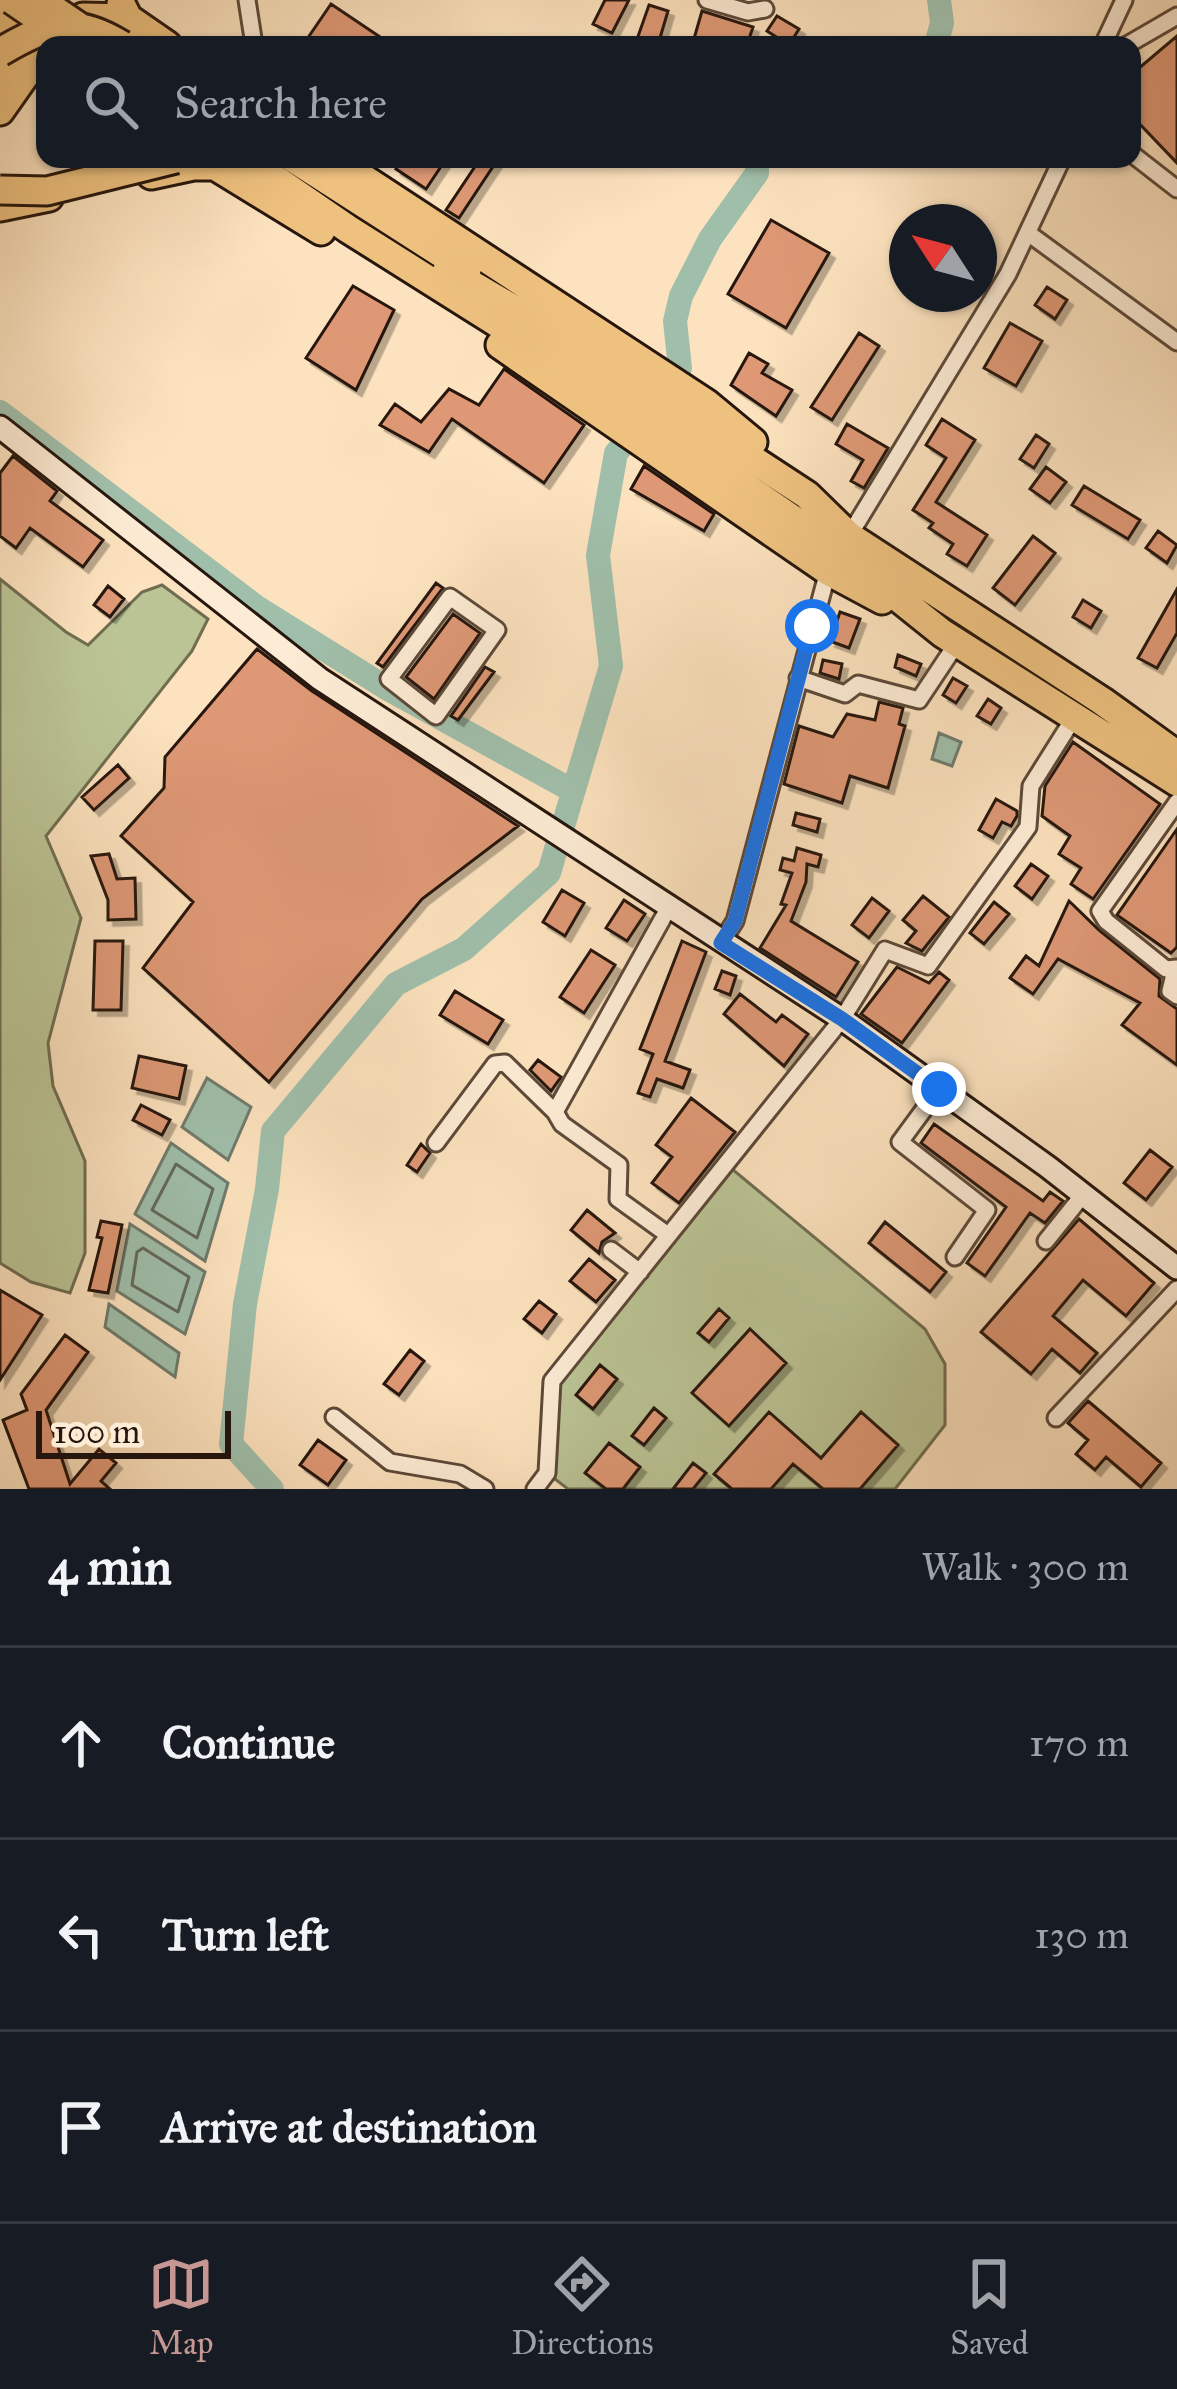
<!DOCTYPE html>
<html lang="en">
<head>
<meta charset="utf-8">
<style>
  :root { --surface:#171b24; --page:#242831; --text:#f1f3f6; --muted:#9ea1a6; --line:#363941; --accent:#c59692 }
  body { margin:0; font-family:"IM FELL Great Primer",serif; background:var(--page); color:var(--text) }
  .compass { position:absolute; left:889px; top:204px; width:108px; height:108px; border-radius:50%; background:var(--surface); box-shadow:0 3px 9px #0004; rotate:306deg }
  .scale { position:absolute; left:36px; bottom:30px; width:195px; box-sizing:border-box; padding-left:12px; border:6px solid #26160d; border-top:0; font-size:33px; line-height:42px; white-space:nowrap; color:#26160d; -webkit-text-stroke:9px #fdecd5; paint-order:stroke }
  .stop { position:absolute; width:36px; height:36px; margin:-27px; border:9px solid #1a73e8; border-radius:50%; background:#fff }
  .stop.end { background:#1a73e8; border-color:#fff; box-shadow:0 3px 12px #0008 }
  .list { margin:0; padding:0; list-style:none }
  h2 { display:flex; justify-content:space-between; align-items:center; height:156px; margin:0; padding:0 48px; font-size:51px }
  h2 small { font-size:39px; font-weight:400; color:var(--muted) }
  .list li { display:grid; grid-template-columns:78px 1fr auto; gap:36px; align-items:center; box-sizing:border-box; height:192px; padding:0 48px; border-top:3px solid var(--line) }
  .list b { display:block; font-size:45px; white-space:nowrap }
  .list em { font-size:39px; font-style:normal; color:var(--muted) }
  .icon { flex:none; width:66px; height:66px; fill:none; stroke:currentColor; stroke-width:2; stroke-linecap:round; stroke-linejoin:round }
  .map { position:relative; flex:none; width:1177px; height:1489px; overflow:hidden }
  .search { position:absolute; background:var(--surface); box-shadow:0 3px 9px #0004; left:36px; right:36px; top:36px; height:132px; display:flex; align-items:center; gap:30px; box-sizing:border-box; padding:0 42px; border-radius:24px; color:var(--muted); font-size:45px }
  .sheet { height:732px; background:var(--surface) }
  nav { display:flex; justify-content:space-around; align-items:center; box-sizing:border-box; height:168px; border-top:3px solid var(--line); background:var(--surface); font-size:33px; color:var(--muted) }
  nav a { display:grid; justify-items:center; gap:6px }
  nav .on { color:var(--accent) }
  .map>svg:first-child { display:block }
</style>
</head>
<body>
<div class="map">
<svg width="1177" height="1489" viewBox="0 0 1177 1489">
  <defs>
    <filter id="shadow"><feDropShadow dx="5.5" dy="5.5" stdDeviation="0" flood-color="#0004"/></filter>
  </defs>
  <rect width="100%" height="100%" fill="#fce2be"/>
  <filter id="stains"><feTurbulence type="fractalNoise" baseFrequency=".00167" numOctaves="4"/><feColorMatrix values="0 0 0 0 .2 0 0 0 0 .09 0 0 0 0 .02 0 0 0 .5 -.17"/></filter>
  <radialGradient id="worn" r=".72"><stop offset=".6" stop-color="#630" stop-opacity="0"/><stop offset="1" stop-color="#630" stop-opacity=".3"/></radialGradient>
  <path fill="#bbc495" stroke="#706d51" stroke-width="3" d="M0,579L66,632L88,645L142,592L162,585L208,619L192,651L46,836L81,918L48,1043L53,1086L85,1161V1253L70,1293L31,1282L0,1263Z
    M726,1164L925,1329L945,1364V1425L895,1489H568L547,1473L552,1381Z"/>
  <path fill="#a0bfab" stroke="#6f7b6c" stroke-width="3" d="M939,733L961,742L952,766L932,759Z
    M207,1078L251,1107L228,1160L182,1127Z
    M171,1143L228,1183L205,1261L135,1214Z
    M130,1224L205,1272L185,1334L117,1291Z
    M109,1304L179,1353L175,1377L105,1327Z"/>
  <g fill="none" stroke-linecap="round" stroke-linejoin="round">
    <path stroke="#636a5c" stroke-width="3" d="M176,1164L213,1189L197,1238L152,1210Z
      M143,1248L189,1277L178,1312L132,1285L137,1252Z"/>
    <path stroke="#a0bfab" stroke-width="24" d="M936,45L942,23L939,0
      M667,392L680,368L675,321L681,296L710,239L757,173V159
      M0,412L258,608L388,689L573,791
      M563,826L611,666L598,555L616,453L641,424
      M272,1489L231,1444L245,1304L267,1189L273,1131L396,984L464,949L549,873L558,842"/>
  </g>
  <path fill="#de9874" stroke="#26160d" stroke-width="3" filter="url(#shadow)" d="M605,0H629L612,33L593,24Z
    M331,4L392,45H303Z
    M649,5L668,11L660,38L657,45H635Z
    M702,11L753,27L747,45L693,42Z
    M777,16L799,29L789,45L767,31Z
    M1177,36V163L1132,116V74Z
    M402,159H446L426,189L396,169Z
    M480,159H498L459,218L446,210Z
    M771,220L829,253L786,328L728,294Z
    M353,286L394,310L356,390L306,358Z
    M1047,287L1067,300L1055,319L1035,305Z
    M1010,323L1042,341L1016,386L984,368Z
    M859,333L879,346L832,420L811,407Z
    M749,353L768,364L762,373L792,390L776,416L731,385Z
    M504,369L584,425L544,483L452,419L429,452L380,425L395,404L421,422L449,389L479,405Z
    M942,419L975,440L936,502L987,535L967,566L947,554L953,544L929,528L933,523L913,510L946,458L926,445Z
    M847,424L888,448L864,488L851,481L863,460L836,444Z
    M1036,435L1049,444L1034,468L1020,459Z
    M13,456L57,491L50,501L103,540L83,567L30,528L16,548L0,536V473Z
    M644,466L714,514L704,531L631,489Z
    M1046,467L1066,482L1050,503L1030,489Z
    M1084,486L1140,520L1128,539L1072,505Z
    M1158,531L1177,545L1167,563L1146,548Z
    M1033,536L1055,553L1015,605L993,588Z
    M436,583L443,588L383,667L377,663Z
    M108,586L124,599L110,617L94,605Z
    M1177,589V633L1157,668L1138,658Z
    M1083,600L1101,611L1091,628L1073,617Z
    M840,612L860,619L849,648L830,641Z
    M453,614L480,633L434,699L406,677Z
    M257,649L312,691L518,826L422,899L269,1082L143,968L193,902L121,836L164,788L165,757Z
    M898,655L921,664L916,676L895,667Z
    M823,660L842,664L839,679L820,673Z
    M485,667L494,672L458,720L451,716Z
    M953,678L967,686L956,703L943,695Z
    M988,699L1001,708L991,724L977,716Z
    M879,702L903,708L899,724L905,726L888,788L850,776L842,803L784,784L799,726L833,737L847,714L875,720Z
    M1073,742L1160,804L1093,899L1071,884L1081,868L1059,854L1070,836L1042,816L1045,786Z
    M118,765L129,778L94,810L82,797Z
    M996,799L1017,811V816L1011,826L1002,822L993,838L979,830Z
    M796,813L820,819L817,832L793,825Z
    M1177,829V947L1171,953L1117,915Z
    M797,848L821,855L818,867L807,864L806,882L791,921L858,962L836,997L760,948L786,905L781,904L792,873L780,870L783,858L794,861Z
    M109,854L117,879L135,878L136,919L108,920V900L91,856Z
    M1031,864L1048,876L1032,899L1015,886Z
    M562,890L584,903L565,936L543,922Z
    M923,896L949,917L922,951L906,943L916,931L903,920Z
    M872,898L889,911L869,938L852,925Z
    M624,900L645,914L627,941L606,928Z
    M1069,901L1099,930L1160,979L1159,996L1177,1009V1065L1122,1025L1140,1003L1058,959L1033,994L1010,978L1026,956L1039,966Z
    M994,902L1009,914L984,944L970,933Z
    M95,941H123L121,1010H93Z
    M682,941L706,952L665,1061L690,1070L683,1088L657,1079L650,1097L638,1093L653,1054L640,1049Z
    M591,950L615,965L584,1013L560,997Z
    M897,967L929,983L939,972L949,980L902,1043L861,1014Z
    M722,971L736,976L730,995L715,989Z
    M455,991L503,1020L488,1044L440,1015Z
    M740,994L776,1022L782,1015L808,1034L784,1066L724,1014Z
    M139,1056L186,1066L179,1099L132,1088Z
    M538,1060L561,1077L551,1091L530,1070Z
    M691,1098L735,1132L679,1203L652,1183L672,1157L656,1145Z
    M141,1105L170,1120L162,1135L133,1120Z
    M934,1124L1043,1201L1050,1192L1063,1201L1045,1223L1030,1213L985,1276L967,1263L1006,1207L921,1143Z
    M421,1144L430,1153L417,1172L407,1165Z
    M1150,1150L1172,1167L1146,1200L1124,1183Z
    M587,1210L615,1233L602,1242L599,1253L571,1230Z
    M1079,1219L1154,1283L1126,1316L1083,1280L1053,1316L1097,1353L1080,1373L1052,1349L1031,1374L981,1332Z
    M101,1221L122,1225L108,1293L89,1290L102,1238L97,1237Z
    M885,1222L946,1272L930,1292L869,1243Z
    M589,1259L615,1280L596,1302L570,1281Z
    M0,1290L42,1315L0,1380Z
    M539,1301L556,1314L542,1333L524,1319Z
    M719,1309L729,1318L709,1342L698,1333Z
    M750,1329L786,1363L729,1426L692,1393Z
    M65,1335L88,1352L46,1410L70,1484L99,1449L116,1463L101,1481L110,1489H29L3,1420L27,1410L21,1394Z
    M410,1350L424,1361L399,1395L384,1384Z
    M600,1365L617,1379L593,1409L576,1395Z
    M1088,1401L1161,1463L1141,1487L1106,1457L1095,1470L1076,1454L1088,1440L1068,1423Z
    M654,1408L666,1418L644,1445L632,1436Z
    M769,1412L821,1458L861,1412L898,1445L860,1489H823L793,1464L771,1489H732L714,1474Z
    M318,1440L346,1460L328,1485L300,1465Z
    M609,1443L640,1467L623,1489H606L585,1473Z
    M693,1463L706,1473L693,1489H673Z"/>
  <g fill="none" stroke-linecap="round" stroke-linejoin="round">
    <defs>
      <path id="street" d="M247,0L254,45
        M707,0L748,12L765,9
        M1103,45L1124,0
        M1127,45L1177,16
        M1132,154L1177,189
        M1028,233L1177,342
        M849,536L1008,274L1062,159
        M450,597L497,630L436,716L389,679Z
        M798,678L845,694L858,684L919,700L957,643
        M1177,802L1100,911L1106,921L1166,969L1177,968
        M721,943L735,921L828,571
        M1175,970L1170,991L1177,996
        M939,1089L900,1142L987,1210L955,1257
        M436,1143L495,1064L505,1063L555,1112
        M668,1235L618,1199L619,1165L562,1124L555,1112L669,907
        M1046,1241L1082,1196
        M611,1250L640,1272
        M334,1417L390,1462L460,1474L485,1489
        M1056,1418L1177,1289
        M535,1489L547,1473L552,1381L842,1019L885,950L928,966L1028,827L1031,786L1075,716"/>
      <path id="secondary" d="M0,427L320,679L842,1019L1048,1167L1177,1268"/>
      <path id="highway" d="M121,4L128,18L167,45
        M0,29L19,0
        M65,45L83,17L128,18
        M0,79L31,33
        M0,111L45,47
        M246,159L348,229L605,391L841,552L942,633L1177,782
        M294,159L467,270
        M334,159L706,403L753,442
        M151,175L193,166H215L321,231
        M0,207L49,197
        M447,270L604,362L807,495L849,536L1102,701L1177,755
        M500,345L828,571L882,600"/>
    </defs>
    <use href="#street" stroke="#5c4939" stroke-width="21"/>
    <use href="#secondary" stroke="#26160d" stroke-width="27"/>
    <use href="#highway" stroke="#26160d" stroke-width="33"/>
    <use href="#street" stroke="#fdecd5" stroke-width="15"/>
    <use href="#secondary" stroke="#fdecd5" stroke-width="21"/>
    <use href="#highway" stroke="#eec17f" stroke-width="27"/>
    <defs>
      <path id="highway-bridge" d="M12,0L50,26
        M40,0L81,28
        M0,52C48,24 73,15 122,45
        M0,190L47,191L176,159"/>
    </defs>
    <use href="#highway-bridge" stroke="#26160d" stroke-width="33" stroke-linecap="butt"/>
    <use href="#highway-bridge" stroke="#eec17f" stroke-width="27"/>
  </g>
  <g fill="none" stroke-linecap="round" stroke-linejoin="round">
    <path stroke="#1a73e8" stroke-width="15" d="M812,626L735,921L721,943L842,1019L939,1089"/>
  </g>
  <rect width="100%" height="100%" filter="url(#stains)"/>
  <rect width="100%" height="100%" fill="url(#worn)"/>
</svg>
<svg class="compass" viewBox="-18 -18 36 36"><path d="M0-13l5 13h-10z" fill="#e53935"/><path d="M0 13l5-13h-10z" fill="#9ea1a6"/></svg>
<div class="scale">100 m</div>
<div class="stop" style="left:812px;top:626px"></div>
<div class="stop end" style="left:939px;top:1089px"></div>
<div class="search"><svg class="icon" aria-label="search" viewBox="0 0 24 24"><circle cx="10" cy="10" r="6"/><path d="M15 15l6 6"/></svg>Search here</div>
</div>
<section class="sheet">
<h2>4 min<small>Walk · 300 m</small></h2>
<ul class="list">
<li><svg class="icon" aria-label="ahead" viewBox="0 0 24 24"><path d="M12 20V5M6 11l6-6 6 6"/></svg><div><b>Continue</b></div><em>170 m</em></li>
<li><svg class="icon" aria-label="left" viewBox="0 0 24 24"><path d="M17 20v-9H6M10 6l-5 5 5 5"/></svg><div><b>Turn left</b></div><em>130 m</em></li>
<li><svg class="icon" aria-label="arrive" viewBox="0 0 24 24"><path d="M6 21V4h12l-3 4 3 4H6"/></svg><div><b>Arrive at destination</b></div></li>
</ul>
</section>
<nav>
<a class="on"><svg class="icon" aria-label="map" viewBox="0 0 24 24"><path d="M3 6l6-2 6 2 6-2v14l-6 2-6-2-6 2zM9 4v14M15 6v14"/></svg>Map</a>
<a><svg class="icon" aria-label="directions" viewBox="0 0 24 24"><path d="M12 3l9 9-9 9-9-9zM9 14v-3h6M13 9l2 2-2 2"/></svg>Directions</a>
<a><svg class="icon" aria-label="saved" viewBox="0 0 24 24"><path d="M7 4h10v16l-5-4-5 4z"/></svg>Saved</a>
</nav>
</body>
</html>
